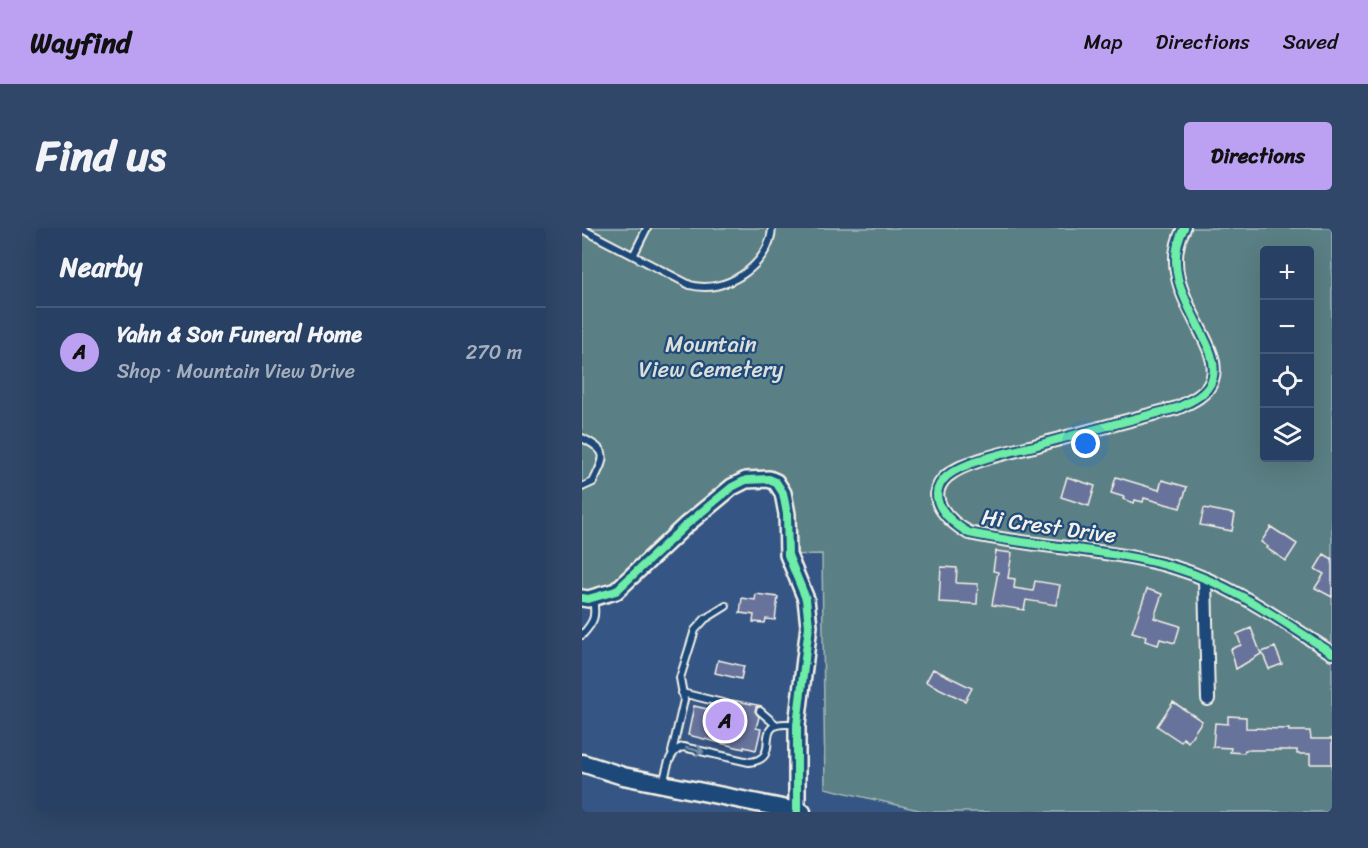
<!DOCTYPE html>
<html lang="en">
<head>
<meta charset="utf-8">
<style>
  :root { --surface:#284063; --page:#304769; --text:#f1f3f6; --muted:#a5afbe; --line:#445978; --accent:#bca0f2 }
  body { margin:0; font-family:Sriracha,sans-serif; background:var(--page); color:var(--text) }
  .controls { position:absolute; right:18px; top:18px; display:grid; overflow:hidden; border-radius:6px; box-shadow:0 6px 24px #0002 }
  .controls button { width:54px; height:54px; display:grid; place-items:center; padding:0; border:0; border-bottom:2px solid var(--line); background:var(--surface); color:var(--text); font:30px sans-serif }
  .you { position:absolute; left:504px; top:216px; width:21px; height:21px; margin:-15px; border:4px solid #fff; border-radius:50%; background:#1a73e8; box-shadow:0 0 0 9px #1a73e833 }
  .badge { display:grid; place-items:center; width:39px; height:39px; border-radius:50%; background:var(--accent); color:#111; font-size:20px; font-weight:700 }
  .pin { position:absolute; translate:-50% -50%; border:3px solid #fff; box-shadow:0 2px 6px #0006 }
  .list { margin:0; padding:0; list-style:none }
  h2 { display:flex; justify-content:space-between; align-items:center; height:78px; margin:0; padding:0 24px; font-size:26px }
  h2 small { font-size:20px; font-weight:400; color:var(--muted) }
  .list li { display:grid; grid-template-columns:39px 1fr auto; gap:18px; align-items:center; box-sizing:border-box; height:90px; padding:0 24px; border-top:2px solid var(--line) }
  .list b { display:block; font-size:22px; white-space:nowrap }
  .list p { margin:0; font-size:20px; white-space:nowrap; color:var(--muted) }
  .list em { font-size:20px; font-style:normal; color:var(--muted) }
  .icon { flex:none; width:33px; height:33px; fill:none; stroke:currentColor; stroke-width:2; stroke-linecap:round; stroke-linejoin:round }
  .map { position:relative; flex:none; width:750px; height:584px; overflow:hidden; border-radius:6px }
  header { display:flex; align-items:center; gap:36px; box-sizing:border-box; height:84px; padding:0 30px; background:var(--accent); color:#111 }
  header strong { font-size:28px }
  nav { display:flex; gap:33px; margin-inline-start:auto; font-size:21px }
  .intro { display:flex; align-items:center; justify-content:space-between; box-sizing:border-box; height:144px; padding:0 36px }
  h1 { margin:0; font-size:42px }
  .button { padding:15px 27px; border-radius:6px; background:var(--accent); color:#111; font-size:21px; font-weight:700 }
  main { display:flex; gap:36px; padding:0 36px }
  aside { flex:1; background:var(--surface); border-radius:6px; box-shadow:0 6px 24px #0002 }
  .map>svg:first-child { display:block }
</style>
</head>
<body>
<header>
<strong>Wayfind</strong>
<nav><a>Map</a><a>Directions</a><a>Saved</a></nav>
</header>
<div class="intro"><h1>Find us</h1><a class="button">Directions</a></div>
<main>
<aside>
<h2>Nearby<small></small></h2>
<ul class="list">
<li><span class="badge">A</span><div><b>Yahn &amp; Son Funeral Home</b><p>Shop · Mountain View Drive</p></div><em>270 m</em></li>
</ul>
</aside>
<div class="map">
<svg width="750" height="584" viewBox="0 0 750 584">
  <rect width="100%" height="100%" fill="#355684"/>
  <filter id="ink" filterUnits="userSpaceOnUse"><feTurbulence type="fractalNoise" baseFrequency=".0167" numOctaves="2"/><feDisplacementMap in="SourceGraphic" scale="12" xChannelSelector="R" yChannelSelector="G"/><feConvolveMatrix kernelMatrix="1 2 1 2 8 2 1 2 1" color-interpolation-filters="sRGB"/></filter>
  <g filter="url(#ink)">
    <path fill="#5a7f84" stroke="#a7b8b6" stroke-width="1.5" fill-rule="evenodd" d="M0,0H750V584H345L243,560L240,326L206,327L194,254L164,252L34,363L0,370ZM682,22H728V230H682Z"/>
    <path fill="#68739c" stroke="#f4f1e8" stroke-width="1.5" d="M485,249L513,258L507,278L479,269Z
      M534,249L577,262L580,252L605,259L598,280L562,270L561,274L553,272L552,275L541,271L542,269L529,265Z
      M622,280L653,286L650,303L618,297Z
      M689,299L715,316L704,333L684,320L686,319L679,314Z
      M414,323L430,325L426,350L433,351L432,360L451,363L453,353L478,357L474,377L444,372L442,382L410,377L416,344L411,343Z
      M742,326L750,331V369L733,360L742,346L733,341Z
      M359,339L375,340L374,355L396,356L395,376L357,374Z
      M565,361L580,366L572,390L598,398L593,415L578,411L576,417L563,413L564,408L550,404Z
      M174,366L196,369L193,392L184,391L183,395L171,394L172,387L158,385L160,370L173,372Z
      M669,400L679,426L654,441L649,421L659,417L655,406Z
      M693,419L700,436L687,441L680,424Z
      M136,432L162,438L159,451L133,445Z
      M351,441L390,460L383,473L344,454Z
      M150,472L180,478L174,479L173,483L177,489L174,500L179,501L174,522L162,519V521L106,507L112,478L147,486L148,482L152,481L154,478Z
      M591,474L620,493L606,514L601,510L599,514L575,498Z
      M646,488L664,489V500L707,501V503H728L729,511H750V536H728V526H715V522H663L662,525L648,524L649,520L631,519L633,495L646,496Z"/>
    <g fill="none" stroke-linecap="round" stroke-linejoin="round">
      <defs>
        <path id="service" d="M0,1L108,57C143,67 188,37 190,0
          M52,26L65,0
          M0,210C28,224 23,229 11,254L0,259
          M0,407C13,393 14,388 11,370
          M100,465L149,477
          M178,483L193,496
          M90,524L102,472L98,450L113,402L123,391L144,378
          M81,556C85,542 86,523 101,519L167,534C205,531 163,489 215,497"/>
        <path id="minor" d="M602,0C570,61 644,114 630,152C625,167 608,174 595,180C547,192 499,205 452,218C428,224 383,233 365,248C340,270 368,294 387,305C456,320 527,320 594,340C651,357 701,394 750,425
          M623,351L626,471"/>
        <path id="tertiary" d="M0,370L6,371L34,363L104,297L150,259L164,252L187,251L194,254L201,265L205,286L206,327L224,371L227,398L215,497V583"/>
        <path id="secondary" d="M0,535L41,548L220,584"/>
      </defs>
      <use href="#service" stroke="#f4f1e8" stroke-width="10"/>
      <use href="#minor" stroke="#f4f1e8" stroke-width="16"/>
      <use href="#tertiary" stroke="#f4f1e8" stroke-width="20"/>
      <use href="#secondary" stroke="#f4f1e8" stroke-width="21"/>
      <use href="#service" stroke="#1f4a7a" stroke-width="6"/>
      <use href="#minor" stroke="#1f4a7a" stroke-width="12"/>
      <use href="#tertiary" stroke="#1f4a7a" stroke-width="15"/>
      <use href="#secondary" stroke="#1f4a7a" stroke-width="16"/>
      <defs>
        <path id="cycleway" d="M602,0C570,61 644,114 630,152C625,167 608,174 595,180C547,192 499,205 452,218C428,224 383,233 365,248C340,270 368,294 387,305C456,320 527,320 594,340C651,357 701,394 750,425
          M0,370L6,371L34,363L104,297L150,259L164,252L187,251L194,254L201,265L205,286L206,327L224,371L227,398L215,497V583"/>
      </defs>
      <use href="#cycleway" stroke="#1f4a7a" stroke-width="11"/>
      <use href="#cycleway" stroke="#6deda7" stroke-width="8"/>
    </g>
    <defs><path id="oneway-shaft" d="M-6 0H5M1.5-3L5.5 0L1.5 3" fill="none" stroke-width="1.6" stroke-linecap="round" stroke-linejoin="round" transform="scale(1.5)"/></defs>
    <use stroke="#748da6" href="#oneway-shaft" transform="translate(113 522) rotate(13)"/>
  </g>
  <g text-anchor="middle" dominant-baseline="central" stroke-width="4.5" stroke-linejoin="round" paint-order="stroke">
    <g font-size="22" fill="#dde0d9" stroke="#1f4a7a">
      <text x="129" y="116">Mountain<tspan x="129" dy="25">View Cemetery</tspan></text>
    </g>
    <g font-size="22" fill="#f4f1e8" stroke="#1f4a7a">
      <text transform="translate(467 298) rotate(8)">Hi Crest Drive</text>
    </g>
  </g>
</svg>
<div class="controls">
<button>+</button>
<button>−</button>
<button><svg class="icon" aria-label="locate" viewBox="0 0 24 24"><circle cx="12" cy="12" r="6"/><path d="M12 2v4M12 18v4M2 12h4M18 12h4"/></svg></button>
<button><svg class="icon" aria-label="layers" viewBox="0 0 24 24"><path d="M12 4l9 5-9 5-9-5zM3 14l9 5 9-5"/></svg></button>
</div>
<div class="you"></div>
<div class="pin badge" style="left:143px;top:493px">A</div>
</div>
</main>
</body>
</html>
